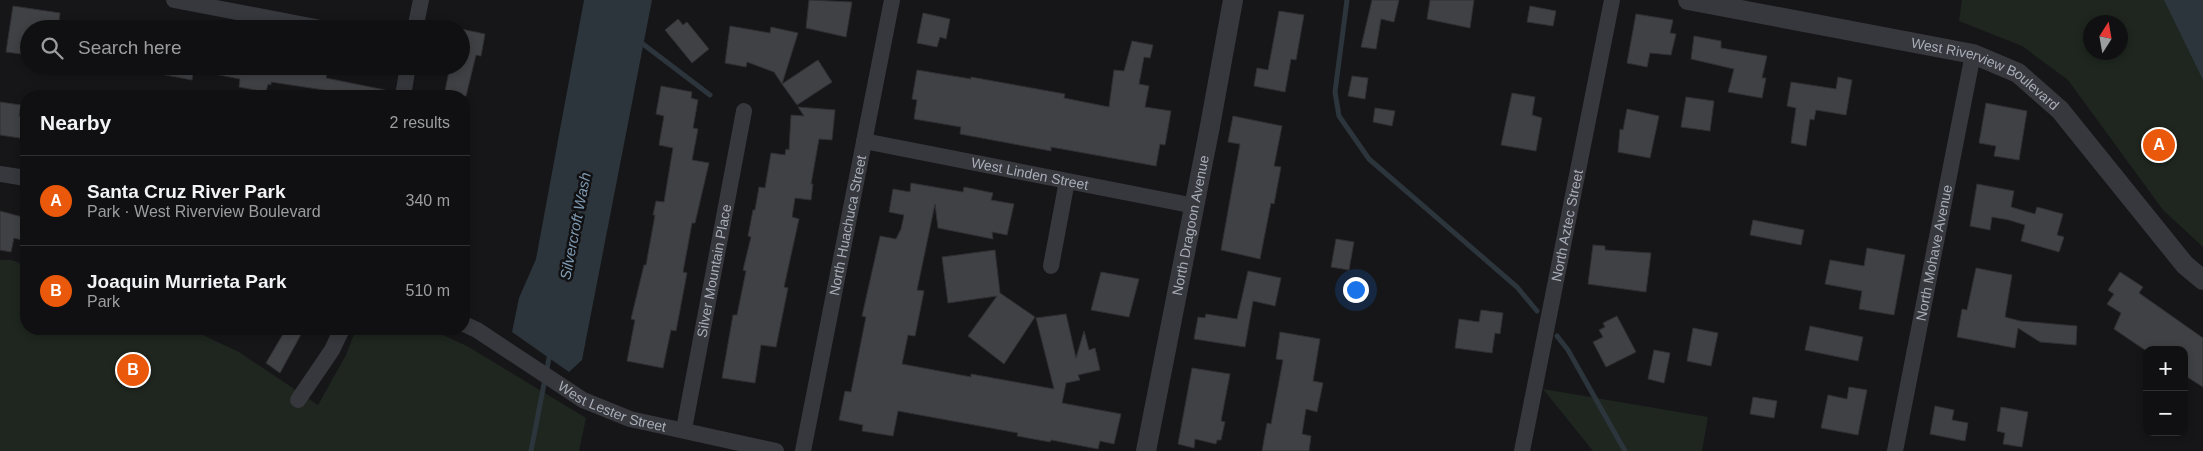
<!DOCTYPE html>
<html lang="en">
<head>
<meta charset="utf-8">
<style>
  :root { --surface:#101012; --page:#1e1e20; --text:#f1f3f6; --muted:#9c9d9f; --line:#303032; --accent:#ea580c }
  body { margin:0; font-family:Helvetica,sans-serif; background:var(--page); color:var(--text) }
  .controls { position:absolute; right:15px; bottom:15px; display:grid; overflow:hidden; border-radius:10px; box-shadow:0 2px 8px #0003 }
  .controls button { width:45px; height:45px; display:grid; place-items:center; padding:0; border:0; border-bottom:1px solid var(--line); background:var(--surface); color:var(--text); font:25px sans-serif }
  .compass { position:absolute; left:2083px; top:15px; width:45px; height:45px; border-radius:50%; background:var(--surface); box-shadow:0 2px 8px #0003; rotate:11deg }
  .you { position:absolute; left:1355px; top:289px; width:18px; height:18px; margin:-12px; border:4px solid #fff; border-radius:50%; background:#1a73e8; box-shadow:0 0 0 8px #1a73e833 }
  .badge { display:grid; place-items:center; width:32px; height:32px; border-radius:50%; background:var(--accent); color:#fff; font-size:16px; font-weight:700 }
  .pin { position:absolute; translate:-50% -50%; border:2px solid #fff; box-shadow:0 1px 5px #0006 }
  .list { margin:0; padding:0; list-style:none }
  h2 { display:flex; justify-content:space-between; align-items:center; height:65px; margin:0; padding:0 20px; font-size:21px }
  h2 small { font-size:16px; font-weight:400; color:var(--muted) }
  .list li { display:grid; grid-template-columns:32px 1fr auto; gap:15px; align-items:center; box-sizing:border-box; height:90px; padding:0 20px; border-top:1px solid var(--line) }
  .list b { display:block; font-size:19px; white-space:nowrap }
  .list p { margin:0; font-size:16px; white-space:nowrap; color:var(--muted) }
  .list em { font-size:16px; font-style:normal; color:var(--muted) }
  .icon { flex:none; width:28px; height:28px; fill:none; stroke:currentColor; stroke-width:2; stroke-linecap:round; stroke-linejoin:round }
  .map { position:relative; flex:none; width:2203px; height:451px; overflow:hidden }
  .search { position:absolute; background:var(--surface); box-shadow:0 2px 8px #0003; left:20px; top:20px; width:450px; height:55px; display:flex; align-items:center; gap:12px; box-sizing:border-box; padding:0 18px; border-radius:28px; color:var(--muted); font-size:19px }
  .panel { position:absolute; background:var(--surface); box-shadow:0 2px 8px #0003; left:20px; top:90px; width:450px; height:245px; border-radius:20px }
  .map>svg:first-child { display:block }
</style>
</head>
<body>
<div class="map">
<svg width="2203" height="451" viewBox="0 0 2203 451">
  <rect width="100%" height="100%" fill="#161618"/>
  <path fill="#1e261f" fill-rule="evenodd" d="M1962,0H2203V247L2163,210L2068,80L2022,46L1959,21ZM2090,22H2120V52H2090Z
    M0,260H11L26,265V329H190L239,352L318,405L346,355L356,329H429L467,346L586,418L579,451H0Z
    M1543,389L1708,417L1702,451H1593Z"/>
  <path fill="#2c353c" d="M584,0H652L582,360L569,372L512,332L519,298L536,259Z
    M2164,0H2203V80Z"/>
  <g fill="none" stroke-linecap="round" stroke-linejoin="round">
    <path stroke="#2c353c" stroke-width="5" d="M1347,0L1335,92L1339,116L1369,159L1517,287L1537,311
      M639,41L710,95
      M1557,336L1568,350L1625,451
      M531,451L550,353"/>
  </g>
  <path fill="#404145" stroke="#303034" d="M809,0L852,2L846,37L806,28Z
    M1372,0H1399L1394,22L1381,19L1376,49L1361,47Z
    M1430,0H1474L1470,28L1427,19Z
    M13,6L60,13L58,29H29V55L6,52Z
    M1530,6L1556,11L1553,26L1527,22Z
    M1279,11L1304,15L1296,60L1291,59L1285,92L1254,86L1257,68L1268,70Z
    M923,13L950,19L946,39L940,37L937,47L917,43Z
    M1636,14L1673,20L1670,33L1676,34L1671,55L1650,53L1647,67L1627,63Z
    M678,19L683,25L687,22L709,49L692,63L665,30Z
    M730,26L770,33L771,27L798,33L782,84L774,72L747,62L746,67L725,63Z
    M461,29L485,34L481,56L476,55L466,96H444L450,66H461Z
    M1694,36L1721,41V48L1767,56L1762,78H1766L1762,98L1728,92L1734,69L1691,59Z
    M1132,41L1153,45L1150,58L1144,57L1139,84L1149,86L1145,107L1171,111L1165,145L1160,144L1156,166L1051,147V151L960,134L961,127L914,119L917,100L912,99L917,70L971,79V77L1065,94L1064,98L1109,107L1114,70L1124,71Z
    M818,60L832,82L797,105L782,84Z
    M156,66H194L192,80L155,73Z
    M210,66H292L327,72L326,78L385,90L384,96H330L331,91L271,82V85L268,84L266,92L239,87L240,79L209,73Z
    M1352,76L1368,78L1365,99L1348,96Z
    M1838,77L1852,80L1846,115L1816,110L1814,120L1810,119L1806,146L1791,143L1796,108L1787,106L1791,82L1836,89Z
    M661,86L692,92L691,98L698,100L693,128L698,129L692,160L709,163L695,223H692L683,272L687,273L676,331L671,330L663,368L627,361L635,320L631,319L644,265H646L655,215H653L656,201L664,202L673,148L659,145L664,116L656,114Z
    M1512,93L1535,97L1532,115L1542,118L1536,151L1501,145Z
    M1686,97L1714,101L1710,131L1681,127Z
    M0,102L21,105L19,116L26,118V139L0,135Z
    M1986,103L2027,111L2019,160L1994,156L1996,146L1979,143Z
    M798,107L835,110L832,140L819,139L811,184H813L811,200L795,198L792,217L799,219L784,287L788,288L776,347L761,345L755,383L722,378L733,315H737L746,271L743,270L751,237L748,236L753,210H755L759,187L765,188L771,153L785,155L786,149L789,150L791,115L804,116Z
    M1375,108L1395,111L1392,126L1373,122Z
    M1627,109L1659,116L1650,158L1618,152L1620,129L1623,130Z
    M1233,116L1282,126L1274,166L1281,167L1274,204L1271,203L1260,259L1221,250L1240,144L1228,142Z
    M911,183L963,192L964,187L993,193L991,200L1014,204L1007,235L992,232L993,239L938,228L935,204L917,290L924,291L915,336L908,335L902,364L971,377V374L1054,389L1036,318L1066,314L1076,358L1084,331L1089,350L1095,348L1100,370L1078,375L1080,380L1066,383L1062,403L1121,414L1114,444L1100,441L1098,449L1051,440L1050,442L1017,436L1018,433L898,411L893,436L862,431L863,425L839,420L845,391L851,392L866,317L862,316L880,236L896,239L901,229L904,215L889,212L893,189L910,192Z
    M1977,184L2014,191L2011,207L2035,214L2037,207L2063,214L2057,235L2064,237L2059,252L2021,241L2025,225L2009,220L1992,217L1990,230L1970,226Z
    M0,211L26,218V241L14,238L11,252L0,250Z
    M1753,220L1804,230L1801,245L1750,235Z
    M1336,239L1354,242L1349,270L1331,267Z
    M1593,245L1605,246V250L1651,253L1646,292L1588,284Z
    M1867,248L1905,255L1894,315L1859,309L1862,291L1825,284L1830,260L1864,266Z
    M995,250L1000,293L1035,317L1004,364L968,336L997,296L948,303L942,257Z
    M1976,268L2012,275L2005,317L2020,321L2077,326L2076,345L2040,342L2018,328L2015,348L1957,337L1962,309L1967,310Z
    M1248,271L1281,278L1275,306L1253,301L1245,347L1194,339L1198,317L1205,318L1206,314L1237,319Z
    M1101,272L1139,279L1129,317L1091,310Z
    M2120,272L2143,287L2139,293L2203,338V387L2184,375V350H2145L2114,329L2121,313L2107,304L2114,294L2108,290Z
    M1481,310L1503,313L1500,334L1495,333L1492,353L1455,348L1459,319L1479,322Z
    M1617,316L1636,352L1606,367L1593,342L1603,337L1599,330L1605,327L1603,323Z
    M1810,326L1863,337L1858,361L1805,350Z
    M1693,328L1718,333L1711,366L1687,361Z
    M286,329H304L280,373L266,363Z
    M1280,332L1320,339L1313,381L1323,383L1317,412L1306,409L1302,434L1311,436L1309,451H1262L1267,423L1271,424L1283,360L1276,359Z
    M1654,350L1670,353L1664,383L1648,379Z
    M1192,368L1230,374L1221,421L1225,422L1221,440H1217L1216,444L1195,439L1194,448L1178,444Z
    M1849,387L1867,390L1858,435L1821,428L1828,395L1847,399Z
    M1753,397L1777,401L1774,418L1750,414Z
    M1935,406L1954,410L1952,420L1968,423L1965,441L1930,434Z
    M2001,407L2028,412L2022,447L2003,444L2005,433L1997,431Z"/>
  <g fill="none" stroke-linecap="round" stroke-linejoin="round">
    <g stroke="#37383d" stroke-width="16">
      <path d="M174,0L326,29"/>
      <path d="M415,29L421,0"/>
      <path d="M403,96L408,66"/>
      <path id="s1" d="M864,141L1195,206"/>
      <path d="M0,174L26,178"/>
      <path d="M1051,266L1067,181"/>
      <path id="s2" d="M464,324L477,330L583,400L630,419L776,451"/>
      <path d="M298,400L332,350L342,329"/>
      <path id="s3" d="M684,429L744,111"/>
      <path id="s4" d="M803,451L892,0"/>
      <path id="s5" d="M1522,451L1612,0"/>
      <path id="s6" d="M1895,451L1973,54"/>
    </g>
    <g stroke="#37383d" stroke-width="20">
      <path id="s7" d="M1688,0L1973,54L2018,73L2060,110L2185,265L2203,280"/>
      <path id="s8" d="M1146,451L1210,126L1233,0"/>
    </g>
  </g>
  <g text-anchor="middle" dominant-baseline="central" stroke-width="5" stroke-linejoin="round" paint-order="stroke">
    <g font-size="14" fill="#a8adb8" stroke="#111113">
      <text stroke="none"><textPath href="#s7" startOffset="309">West Riverview Boulevard</textPath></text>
      <text stroke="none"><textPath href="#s1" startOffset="169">West Linden Street</textPath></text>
      <text stroke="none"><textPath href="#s4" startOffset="230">North Huachuca Street</textPath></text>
      <text stroke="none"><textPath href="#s5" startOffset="230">North Aztec Street</textPath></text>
      <text stroke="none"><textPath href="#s8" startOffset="230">North Dragoon Avenue</textPath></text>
      <text stroke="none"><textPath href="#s6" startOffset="202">North Mohave Avenue</textPath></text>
      <text stroke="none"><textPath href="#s3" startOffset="161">Silver Mountain Place</textPath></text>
      <text stroke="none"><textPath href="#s2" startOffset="171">West Lester Street</textPath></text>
    </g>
    <g font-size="15" font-style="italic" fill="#7f9bb3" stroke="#111113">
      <text transform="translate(575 226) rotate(-79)">Silvercroft Wash</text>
    </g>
  </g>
</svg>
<div class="controls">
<button>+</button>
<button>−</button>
</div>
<svg class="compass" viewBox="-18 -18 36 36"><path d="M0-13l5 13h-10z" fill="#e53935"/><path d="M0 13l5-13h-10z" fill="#9c9d9f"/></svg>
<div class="you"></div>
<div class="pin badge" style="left:2159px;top:145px">A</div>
<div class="pin badge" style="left:133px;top:370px">B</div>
<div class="search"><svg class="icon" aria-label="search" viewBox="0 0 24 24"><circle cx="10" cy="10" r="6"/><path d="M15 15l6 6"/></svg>Search here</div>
<section class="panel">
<h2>Nearby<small>2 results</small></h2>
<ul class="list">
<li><span class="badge">A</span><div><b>Santa Cruz River Park</b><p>Park · West Riverview Boulevard</p></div><em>340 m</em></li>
<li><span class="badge">B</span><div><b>Joaquin Murrieta Park</b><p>Park</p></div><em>510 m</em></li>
</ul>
</section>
</div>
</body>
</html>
